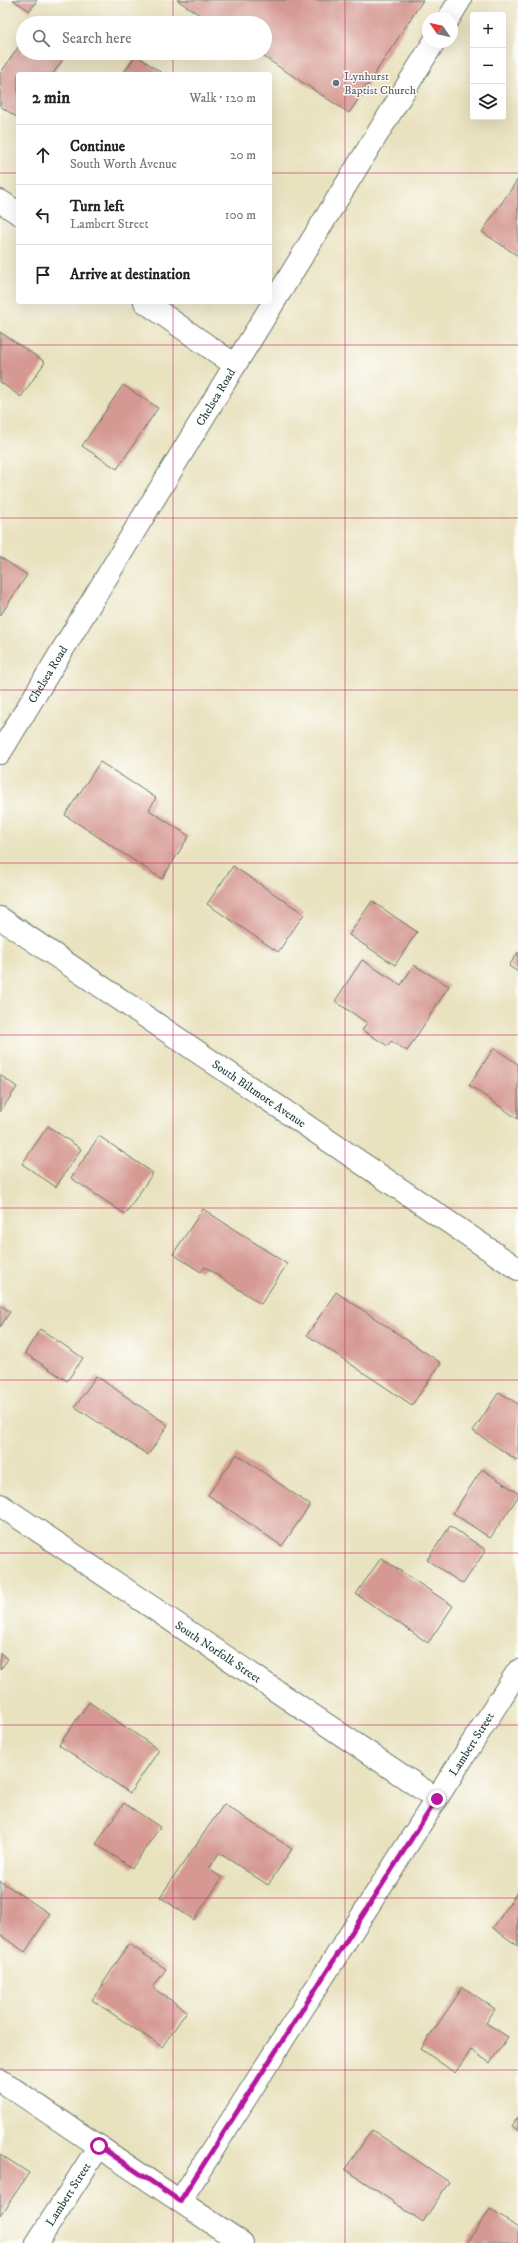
<!DOCTYPE html>
<html lang="en">
<head>
<meta charset="utf-8">
<style>
  :root { --surface:#fff; --page:#f6f6f6; --text:#222; --muted:#767676; --line:#e0e0e0 }
  body { margin:0; font-family:"IM FELL DW Pica",serif; background:var(--page); color:var(--text) }
  .controls { position:absolute; right:12px; top:12px; display:grid; overflow:hidden; border-radius:4px; box-shadow:0 4px 16px #0002 }
  .controls button { width:36px; height:36px; display:grid; place-items:center; padding:0; border:0; border-bottom:1px solid var(--line); background:var(--surface); color:var(--text); font:20px sans-serif }
  .compass { position:absolute; left:422px; top:12px; width:36px; height:36px; border-radius:50%; background:var(--surface); box-shadow:0 4px 16px #0002; rotate:304deg }
  .stop { position:absolute; width:12px; height:12px; margin:-9px; border:3px solid #b5179e; border-radius:50%; background:#fff }
  .stop.end { background:#b5179e; border-color:#fff; box-shadow:0 1px 4px #0008 }
  .list { margin:0; padding:0; list-style:none }
  h2 { display:flex; justify-content:space-between; align-items:center; height:52px; margin:0; padding:0 16px; font-size:17px }
  h2 small { font-size:13px; font-weight:400; color:var(--muted) }
  .list li { display:grid; grid-template-columns:26px 1fr auto; gap:12px; align-items:center; box-sizing:border-box; height:60px; padding:0 16px; border-top:1px solid var(--line) }
  .list b { display:block; font-size:15px; white-space:nowrap }
  .list p { margin:0; font-size:13px; white-space:nowrap; color:var(--muted) }
  .list em { font-size:13px; font-style:normal; color:var(--muted) }
  .icon { flex:none; width:22px; height:22px; fill:none; stroke:currentColor; stroke-width:2; stroke-linecap:round; stroke-linejoin:round }
  .map { position:relative; flex:none; width:518px; height:2243px; overflow:hidden }
  .search { position:absolute; background:var(--surface); box-shadow:0 4px 16px #0002; left:16px; top:16px; width:256px; height:44px; display:flex; align-items:center; gap:10px; box-sizing:border-box; padding:0 14px; border-radius:22px; color:var(--muted); font-size:15px }
  .panel { position:absolute; background:var(--surface); box-shadow:0 4px 16px #0002; left:16px; top:72px; width:256px; height:232px; border-radius:4px }
  .map>svg:first-child { display:block }
</style>
</head>
<body>
<div class="map">
<svg width="518" height="2243" viewBox="0 0 518 2243">
  <rect width="100%" height="100%" fill="#fdfcf7"/>
  <filter id="ink" filterUnits="userSpaceOnUse"><feTurbulence type="fractalNoise" baseFrequency=".025" numOctaves="2"/><feDisplacementMap in="SourceGraphic" scale="8" xChannelSelector="R" yChannelSelector="G"/><feConvolveMatrix kernelMatrix="1 2 1 2 8 2 1 2 1" color-interpolation-filters="sRGB"/></filter>
  <filter id="wash" filterUnits="userSpaceOnUse"><feTurbulence type="fractalNoise" baseFrequency=".012" numOctaves="4" result="noise"/><feDisplacementMap in="SourceGraphic" scale="16" xChannelSelector="R" yChannelSelector="G"/><feGaussianBlur stdDeviation="0.9" result="paint"/><feColorMatrix in="noise" values="0 0 0 0 0 0 0 0 0 0 0 0 0 0 0 0 0 1.4 0 .05"/><feComposite in="paint" operator="in"/></filter>
  <g filter="url(#wash)">
    <rect width="100%" height="100%" fill="#e9e2bf"/>
    <g id="blocks">
      <path fill="#d59892" d="M13,0H37L30,11Z
        M177,0H423L349,113L258,53H265V23H212Z
        M23,40V53H55L63,59L53,74H18V118L0,106V74Z
        M136,55L163,74H123Z
        M518,179V256L482,232Z
        M0,332L45,362L21,397L0,382Z
        M123,385L158,408L117,469L82,446Z
        M0,557L27,575L0,616Z
        M100,762L156,798L149,810L189,836L162,879L65,815Z
        M233,866L304,914L278,952L207,904Z
        M372,901L417,932L395,965L349,935Z
        M518,952V972L509,966Z
        M362,960L401,985L414,965L449,986L407,1051L391,1041L388,1046L362,1030L367,1023L335,1001Z
        M494,1048L518,1064V1119L469,1085Z
        M0,1075L17,1087L0,1112Z
        M48,1126L81,1149L56,1187L22,1164Z
        M99,1136L153,1173L125,1214L71,1178Z
        M203,1209L287,1264L261,1304L205,1267L201,1272L173,1254Z
        M336,1292L441,1363L412,1405L307,1335Z
        M0,1305L10,1312L0,1327Z
        M40,1329L83,1358L67,1381L25,1353Z
        M96,1376L168,1425L148,1455L75,1407Z
        M499,1392L518,1404V1461L473,1431Z
        M237,1454L310,1505L282,1546L208,1495Z
        M482,1469L518,1493V1497L490,1538L453,1513Z
        M450,1526L486,1550L463,1584L427,1560Z
        M381,1558L453,1606L428,1643L356,1594Z
        M0,1653L8,1659L0,1670Z
        M89,1702L159,1750L130,1793L59,1745Z
        M124,1803L160,1827L132,1868L96,1844Z
        M224,1804L292,1849L268,1885L219,1853L209,1869L222,1878L194,1920L160,1897Z
        M0,1881L50,1914L25,1952L0,1935Z
        M518,1891V1946L493,1928Z
        M129,1944L166,1969L153,1988L187,2011L162,2047L92,2000Z
        M463,1987L495,2009L486,2023L508,2037L490,2063L471,2050L455,2073L421,2049Z
        M518,2117V2130L512,2126Z
        M372,2130L449,2182L423,2222L345,2169Z
        M0,2154L29,2173L0,2216Z
        M490,2209L518,2228V2243H467Z"/>
    </g>
  </g>
  <g filter="url(#ink)">
    <use href="#blocks" fill-opacity="0" stroke="#667765" stroke-width="1"/>
    <g fill="none" stroke-linecap="round" stroke-linejoin="round">
      <defs>
        <g id="street">
          <path d="M449,18L460,0"/>
          <path d="M0,201L18,213"/>
          <path d="M145,302L235,365"/>
          <path id="s1" d="M0,753L235,365L434,42"/>
          <path id="s2" d="M0,918L518,1269"/>
          <path id="s3" d="M0,1505L437,1799"/>
          <path d="M0,2080L242,2243"/>
          <path id="s4" d="M180,2201L518,1671"/>
          <path id="s5" d="M37,2243L99,2146"/>
        </g>
      </defs>
      <use href="#street" stroke="#667765" stroke-width="24"/>
      <use href="#street" stroke="#fff" stroke-width="22"/>
    </g>
  </g>
  <g fill="none" stroke-linecap="round" stroke-linejoin="round" filter="url(#ink)">
    <path stroke="#b5179e" stroke-width="5" d="M99,2146L180,2201L437,1799"/>
  </g>
  <path fill="none" stroke="#c2185b" stroke-width="1" stroke-opacity="0.55" d="M173,0V23M345,0V2243M173,53V74M0,173H18M270,173H518M173,302V2243M0,345H518M0,518H518M0,690H518M0,863H518M0,1035H518M0,1208H518M0,1380H518M0,1553H518M0,1725H518M0,1898H518M0,2070H518"/>
  <circle fill="#6b7280" stroke="#fdfcf7" stroke-width="1.5" cx="336" cy="83" r="4"/>
  <g text-anchor="middle" dominant-baseline="central" stroke-width="3" stroke-linejoin="round" paint-order="stroke">
    <g font-size="12" fill="#5b616d" stroke="#fdfcf7" text-anchor="start">
      <text x="344" y="76">Lynhurst<tspan x="344" dy="14">Baptist Church</tspan></text>
    </g>
    <g font-size="12" fill="#1f3d34" stroke="#fdfcf7">
      <text stroke="none"><textPath href="#s1" startOffset="416">Chelsea Road</textPath></text>
      <text stroke="none"><textPath href="#s1" startOffset="92">Chelsea Road</textPath></text>
      <text stroke="none"><textPath href="#s2" startOffset="313">South Biltmore Avenue</textPath></text>
      <text stroke="none"><textPath href="#s3" startOffset="263">South Norfolk Street</textPath></text>
      <text stroke="none"><textPath href="#s4" startOffset="542">Lambert Street</textPath></text>
      <text stroke="none"><textPath href="#s5" startOffset="58">Lambert Street</textPath></text>
    </g>
  </g>
</svg>
<div class="controls">
<button>+</button>
<button>−</button>
<button><svg class="icon" aria-label="layers" viewBox="0 0 24 24"><path d="M12 4l9 5-9 5-9-5zM3 14l9 5 9-5"/></svg></button>
</div>
<svg class="compass" viewBox="-18 -18 36 36"><path d="M0-13l5 13h-10z" fill="#e53935"/><path d="M0 13l5-13h-10z" fill="#767676"/></svg>
<div class="stop" style="left:99px;top:2146px"></div>
<div class="stop end" style="left:437px;top:1799px"></div>
<div class="search"><svg class="icon" aria-label="search" viewBox="0 0 24 24"><circle cx="10" cy="10" r="6"/><path d="M15 15l6 6"/></svg>Search here</div>
<section class="panel">
<h2>2 min<small>Walk · 120 m</small></h2>
<ul class="list">
<li><svg class="icon" aria-label="ahead" viewBox="0 0 24 24"><path d="M12 20V5M6 11l6-6 6 6"/></svg><div><b>Continue</b><p>South Worth Avenue</p></div><em>20 m</em></li>
<li><svg class="icon" aria-label="left" viewBox="0 0 24 24"><path d="M17 20v-9H6M10 6l-5 5 5 5"/></svg><div><b>Turn left</b><p>Lambert Street</p></div><em>100 m</em></li>
<li><svg class="icon" aria-label="arrive" viewBox="0 0 24 24"><path d="M6 21V4h12l-3 4 3 4H6"/></svg><div><b>Arrive at destination</b></div></li>
</ul>
</section>
</div>
</body>
</html>
